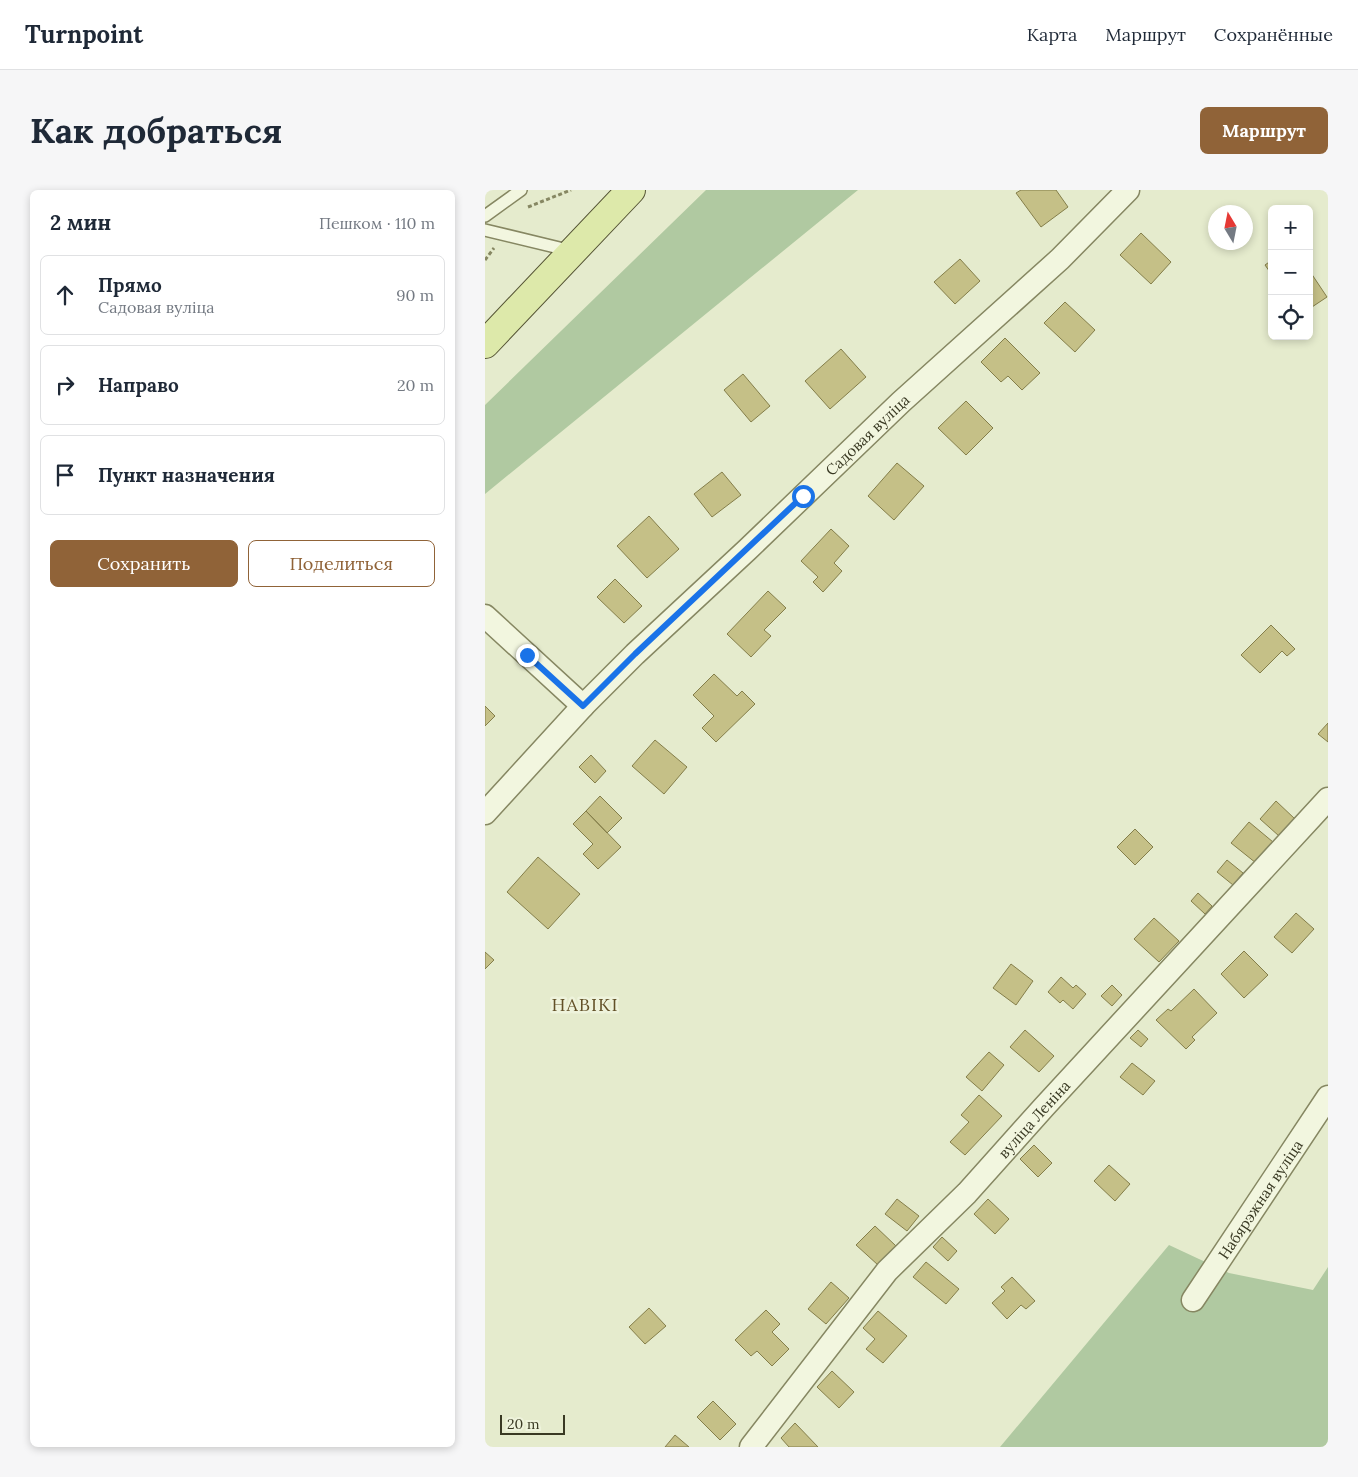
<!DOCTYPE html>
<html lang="ru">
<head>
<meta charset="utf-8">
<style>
  :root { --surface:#fff; --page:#f6f6f7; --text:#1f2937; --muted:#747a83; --line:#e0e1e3; --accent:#906338 }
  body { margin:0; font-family:Lora,serif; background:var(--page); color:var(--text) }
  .controls { position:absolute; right:15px; top:15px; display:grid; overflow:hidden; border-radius:8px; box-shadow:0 2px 8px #0003 }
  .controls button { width:45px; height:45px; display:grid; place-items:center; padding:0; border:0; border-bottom:1px solid var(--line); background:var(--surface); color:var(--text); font:25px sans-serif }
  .compass { position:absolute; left:723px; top:15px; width:45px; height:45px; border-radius:50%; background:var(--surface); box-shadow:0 2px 8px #0003; rotate:350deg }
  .scale { position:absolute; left:15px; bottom:12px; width:65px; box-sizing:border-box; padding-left:5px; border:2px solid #393923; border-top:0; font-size:14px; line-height:18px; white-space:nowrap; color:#393923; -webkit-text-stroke:4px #eef3dc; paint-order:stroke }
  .stop { position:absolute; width:15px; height:15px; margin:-11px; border:4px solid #1a73e8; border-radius:50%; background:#fff }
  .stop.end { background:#1a73e8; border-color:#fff; box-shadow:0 1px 5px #0008 }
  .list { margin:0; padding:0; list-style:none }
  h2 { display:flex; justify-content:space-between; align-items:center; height:65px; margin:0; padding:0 20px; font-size:21px }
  h2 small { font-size:16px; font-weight:400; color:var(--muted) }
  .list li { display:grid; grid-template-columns:32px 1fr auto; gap:15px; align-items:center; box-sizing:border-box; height:80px; margin:0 10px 10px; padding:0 10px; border:1px solid var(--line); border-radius:8px }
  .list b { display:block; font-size:19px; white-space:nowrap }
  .list p { margin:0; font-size:16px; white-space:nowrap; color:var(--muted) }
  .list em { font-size:16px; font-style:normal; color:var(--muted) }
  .actions { display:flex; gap:10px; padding:15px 20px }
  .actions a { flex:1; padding:11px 0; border:1px solid var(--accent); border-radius:8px; text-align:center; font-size:18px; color:var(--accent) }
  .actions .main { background:var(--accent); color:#fff }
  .icon { flex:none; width:28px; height:28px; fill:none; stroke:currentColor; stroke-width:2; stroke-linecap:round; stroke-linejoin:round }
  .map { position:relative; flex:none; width:843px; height:1257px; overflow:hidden; border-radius:8px }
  header { display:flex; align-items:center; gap:30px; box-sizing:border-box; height:70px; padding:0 25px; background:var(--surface); border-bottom:1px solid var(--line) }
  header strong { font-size:24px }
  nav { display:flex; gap:28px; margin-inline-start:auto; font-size:18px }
  .intro { display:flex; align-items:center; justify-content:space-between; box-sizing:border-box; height:120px; padding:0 30px }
  h1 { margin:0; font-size:35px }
  .button { padding:12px 22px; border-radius:8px; background:var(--accent); color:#fff; font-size:18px; font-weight:700 }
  main { display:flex; gap:30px; padding:0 30px }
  aside { flex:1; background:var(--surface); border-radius:8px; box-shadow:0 2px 8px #0003 }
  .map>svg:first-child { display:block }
</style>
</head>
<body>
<header>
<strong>Turnpoint</strong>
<nav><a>Карта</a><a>Маршрут</a><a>Сохранённые</a></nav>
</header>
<div class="intro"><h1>Как добраться</h1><a class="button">Маршрут</a></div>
<main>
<aside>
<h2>2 мин<small>Пешком · 110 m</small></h2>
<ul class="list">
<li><svg class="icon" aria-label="ahead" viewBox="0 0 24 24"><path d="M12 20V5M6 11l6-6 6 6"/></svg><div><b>Прямо</b><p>Садовая вуліца</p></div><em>90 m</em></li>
<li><svg class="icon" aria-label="right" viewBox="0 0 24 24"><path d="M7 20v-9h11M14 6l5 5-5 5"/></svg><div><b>Направо</b></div><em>20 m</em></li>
<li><svg class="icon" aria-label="arrive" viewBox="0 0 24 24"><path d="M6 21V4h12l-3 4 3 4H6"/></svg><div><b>Пункт назначения</b></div></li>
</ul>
<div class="actions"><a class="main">Сохранить</a><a>Поделиться</a></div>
</aside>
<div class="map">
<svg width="843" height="1257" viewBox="0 0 843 1257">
  <rect width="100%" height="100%" fill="#e5ebcd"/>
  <path fill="#b0c9a1" d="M221,0H373L0,304V215Z
    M684,1055L744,1083L828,1100L843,1077V1257H515Z"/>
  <path fill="#c5c087" stroke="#847e4a" d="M536,0H571L583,17L556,37L531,3Z
    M656,43L686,72L666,94L635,65Z
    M475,69L495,91L470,114L449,92Z
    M787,70V85L780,75Z
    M824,80L842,107L824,119Z
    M580,112L610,140L590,162L559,133Z
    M520,148L555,183L537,200L523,186L516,192L496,172Z
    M356,159L381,187L345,219L320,191Z
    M258,184L285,216L266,232L239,200Z
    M481,211L508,238L481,265L453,238Z
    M412,273L439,296L409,330L383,306Z
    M237,282L256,305L227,327L209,304Z
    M164,326L194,359L162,388L132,356Z
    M346,339L364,356L349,373L357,381L338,402L328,392L333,387L316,371Z
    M130,389L157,416L139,433L112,407Z
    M283,401L301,418L279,440L286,446L266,467L242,444Z
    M786,435L810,459L802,466L797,461L775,483L756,465Z
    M229,484L252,506L257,501L270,514L231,552L217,538L229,526L208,505Z
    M0,516L10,526L0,536Z
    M843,533V552L833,544Z
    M170,550L202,577L179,604L147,576Z
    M106,565L121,581L110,593L94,577Z
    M115,606L137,628L122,643L101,621Z
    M791,611L810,629L794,646L775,629Z
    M101,621L136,657L113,679L98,664L108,654L88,634Z
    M764,632L788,652L771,673L746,653Z
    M650,639L668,657L650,675L632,657Z
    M53,667L95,704L63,739L22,702Z
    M742,670L758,683L748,695L732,682Z
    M713,703L727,716L720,724L706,711Z
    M811,723L829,739L807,763L789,747Z
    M669,728L694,751L674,772L649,749Z
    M759,761L783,785L759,808L736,784Z
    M0,762L9,770L0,779Z
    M526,774L548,791L531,815L508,798Z
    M576,787L588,798L591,795L601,804L588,819L578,810L575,813L563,802Z
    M627,795L637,805L627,816L616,806Z
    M709,799L732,823L707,847L710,850L701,859L671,830L683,819L686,821Z
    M540,840L569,866L554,882L525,857Z
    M653,840L663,849L656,857L645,848Z
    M504,862L519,875L497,901L481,887Z
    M647,873L670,891L658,905L635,887Z
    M494,905L517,926L480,965L465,952L484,932L476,925Z
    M549,955L567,973L553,987L535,969Z
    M624,975L645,994L630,1011L609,991Z
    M412,1009L434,1026L422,1041L400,1024Z
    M503,1009L524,1029L510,1044L489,1024Z
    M390,1036L411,1056L393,1075L371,1055Z
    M457,1047L472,1061L463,1071L448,1057Z
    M441,1072L474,1099L461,1114L428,1087Z
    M527,1087L550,1111L541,1119L536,1115L522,1129L507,1113L520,1101L516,1097Z
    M346,1092L364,1108L341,1134L323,1119Z
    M164,1118L181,1136L160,1154L144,1137Z
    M281,1120L295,1134L287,1142L304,1159L287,1176L272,1161L266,1166L250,1150Z
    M393,1121L422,1146L398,1173L381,1159L390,1149L378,1138Z
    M347,1181L369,1202L354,1218L332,1197Z
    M228,1211L251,1234L235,1250L212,1227Z
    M310,1233L333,1257H304L296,1248Z
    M190,1245L204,1257H180Z"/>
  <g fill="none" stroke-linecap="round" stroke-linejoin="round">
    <defs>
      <path id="lane" d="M0,26L36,0
        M0,40L87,61"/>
      <g id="street">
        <path d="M0,426L98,516"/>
        <path id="s1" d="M0,623L98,516L150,464L262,360L416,212L575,69L643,0"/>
        <path id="s2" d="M708,1110L843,907"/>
        <path id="s3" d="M266,1257L402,1081L482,1003L559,917L843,609"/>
      </g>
      <path id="primary" d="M0,154L146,0"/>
    </defs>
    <use href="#lane" stroke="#868762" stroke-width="14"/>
    <use href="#street" stroke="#868762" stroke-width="25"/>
    <use href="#primary" stroke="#565535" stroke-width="30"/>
    <path stroke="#868762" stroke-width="3" stroke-dasharray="4 2.5" stroke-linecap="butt" d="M43,17L86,0
      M0,70L9,58"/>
    <use href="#lane" stroke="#f2f6df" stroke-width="11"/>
    <use href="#street" stroke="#f2f6df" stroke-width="22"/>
    <use href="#primary" stroke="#dde9aa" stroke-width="28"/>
  </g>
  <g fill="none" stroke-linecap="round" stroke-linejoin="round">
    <path stroke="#1a73e8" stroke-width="6" d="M42,465L98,516L150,464L318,306"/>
  </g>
  <g text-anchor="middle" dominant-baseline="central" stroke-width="5" stroke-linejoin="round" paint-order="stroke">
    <g font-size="15" fill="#393923" stroke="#eef3dc">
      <text stroke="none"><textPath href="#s1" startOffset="538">Садовая вуліца</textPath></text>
      <text stroke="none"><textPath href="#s3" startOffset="434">вуліца Леніна</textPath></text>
      <text stroke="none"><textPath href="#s2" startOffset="121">Набярэжная вуліца</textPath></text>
    </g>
    <g font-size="18" letter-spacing="1" fill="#625027" stroke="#eef3dc">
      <text x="100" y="814">НАВІКІ</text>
    </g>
  </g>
</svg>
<div class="controls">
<button>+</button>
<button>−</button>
<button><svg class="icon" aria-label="locate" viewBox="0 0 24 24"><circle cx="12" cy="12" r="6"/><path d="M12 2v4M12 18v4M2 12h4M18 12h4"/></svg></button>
</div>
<svg class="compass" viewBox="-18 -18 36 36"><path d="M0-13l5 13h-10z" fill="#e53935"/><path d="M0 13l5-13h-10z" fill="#747a83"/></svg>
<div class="scale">20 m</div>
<div class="stop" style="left:318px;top:306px"></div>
<div class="stop end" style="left:42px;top:465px"></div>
</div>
</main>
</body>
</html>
